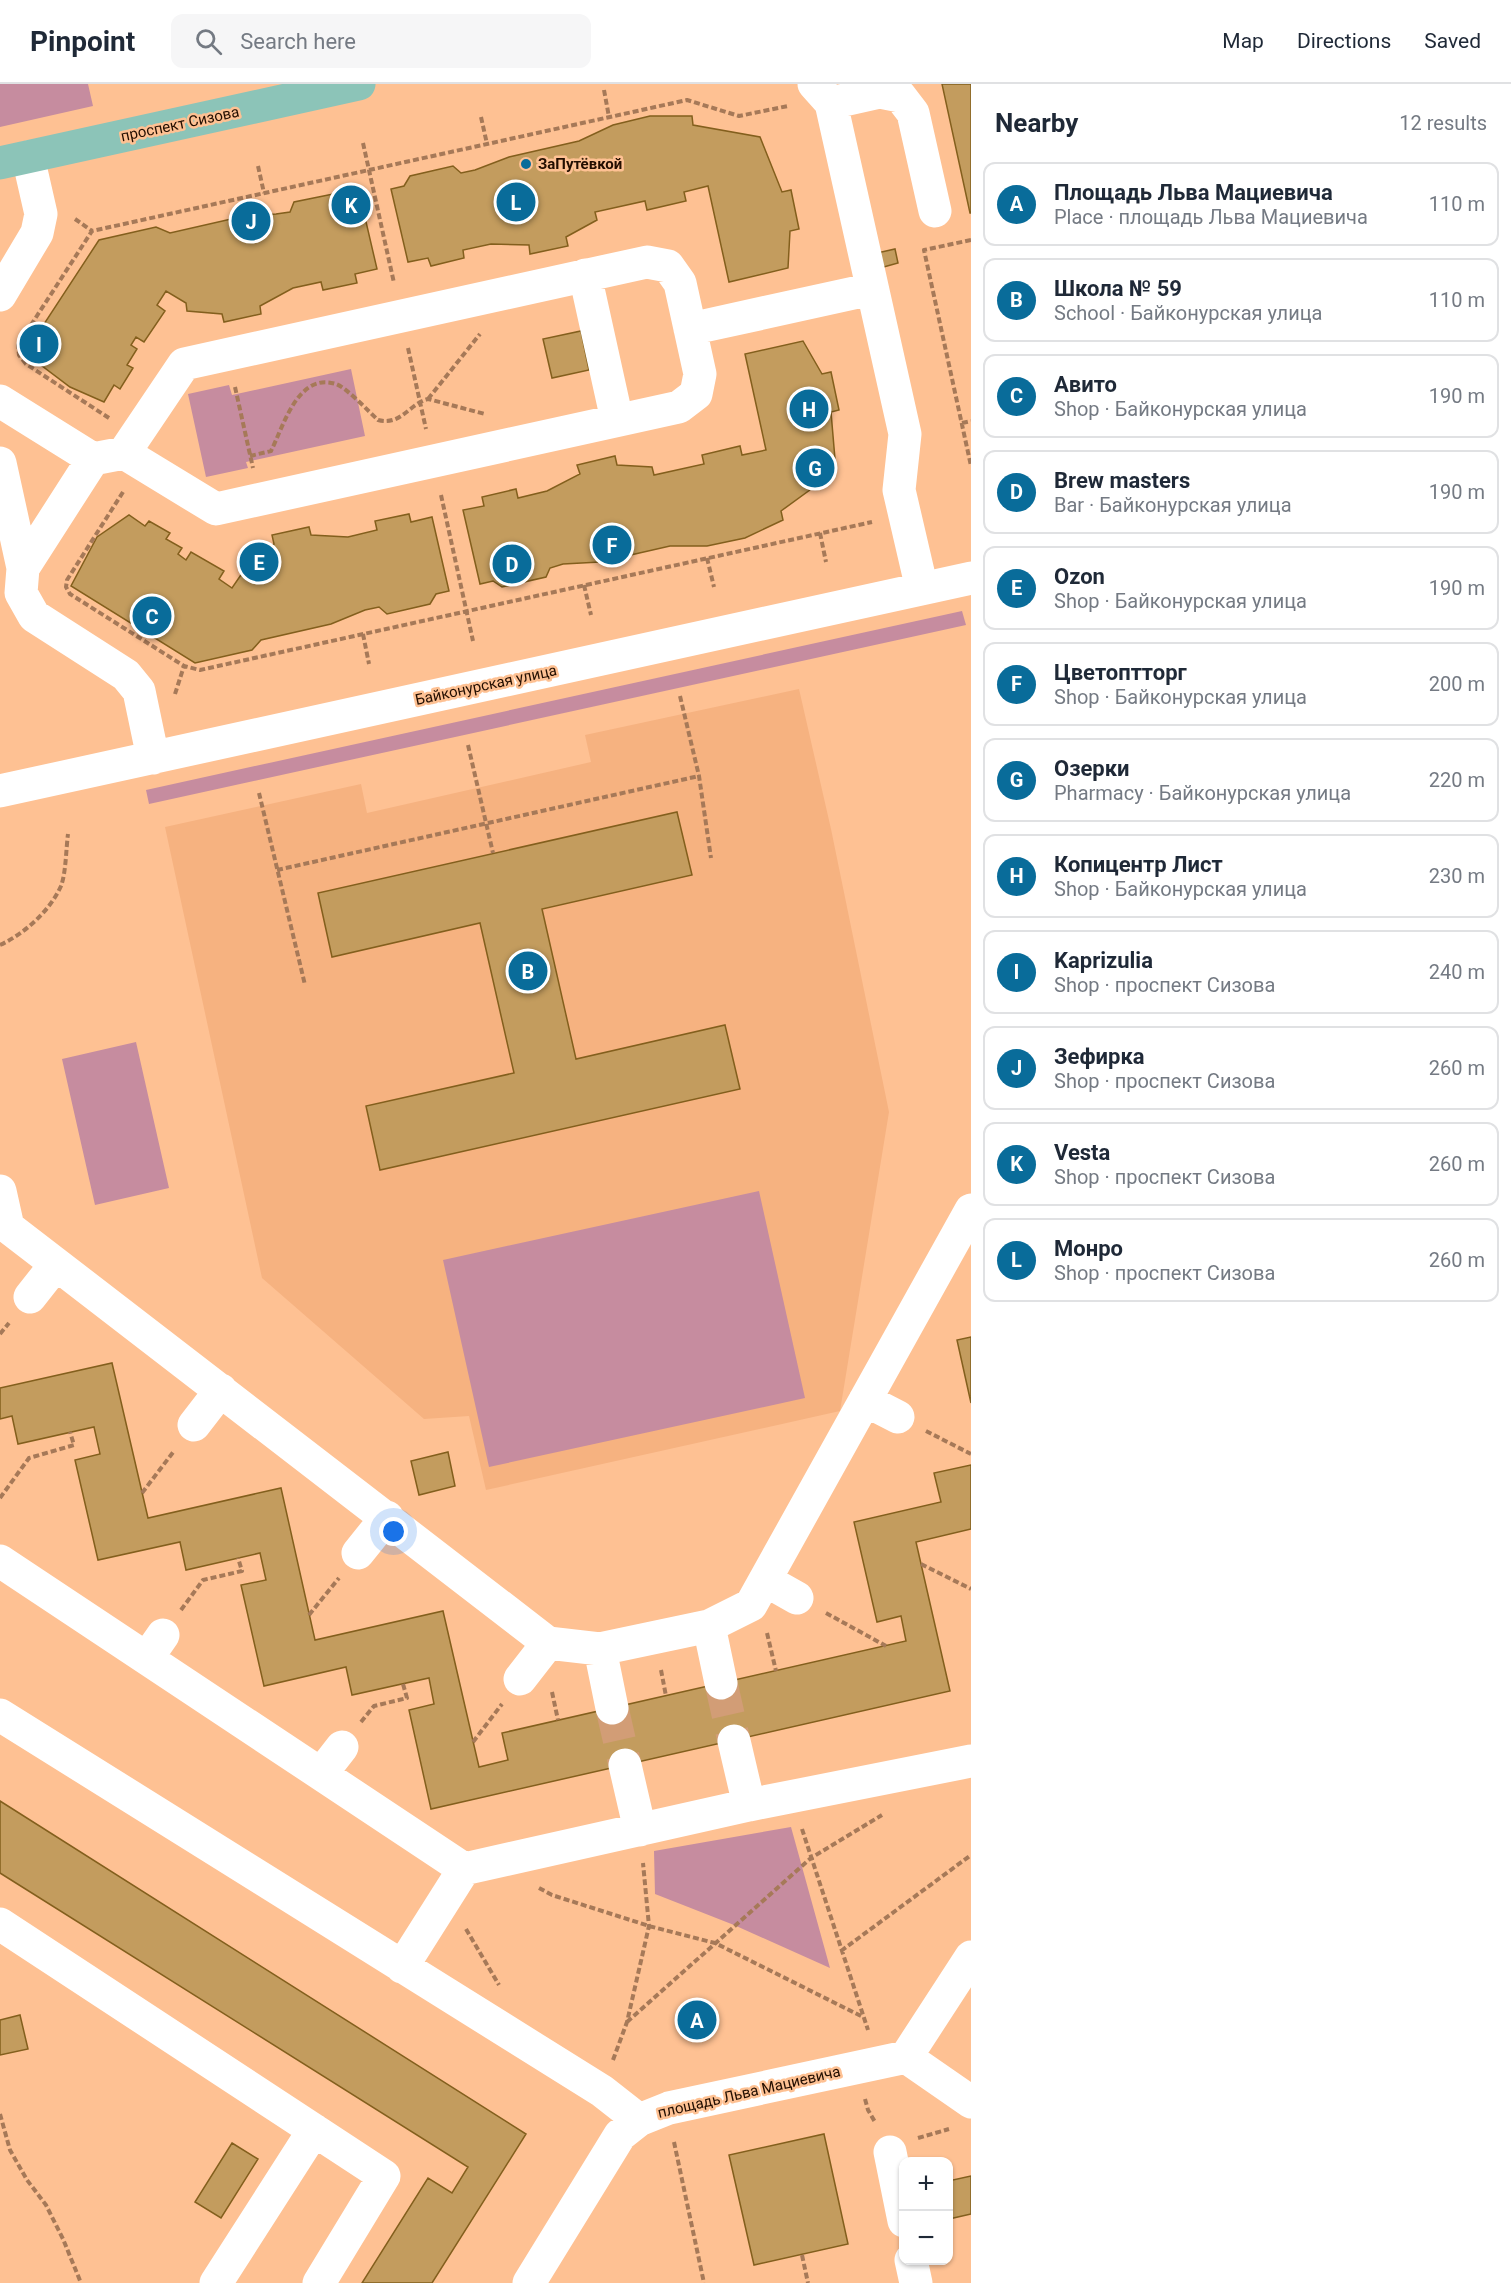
<!DOCTYPE html>
<html lang="en">
<head>
<meta charset="utf-8">
<style>
  :root { --surface:#fff; --page:#f6f6f7; --text:#1f2937; --muted:#747a83; --line:#e0e1e3; --accent:#096c9a }
  body { margin:0; font-family:Roboto,sans-serif; background:var(--page); color:var(--text) }
  .controls { position:absolute; right:18px; bottom:18px; display:grid; overflow:hidden; border-radius:12px; box-shadow:0 2px 4px #0004 }
  .controls button { width:54px; height:54px; display:grid; place-items:center; padding:0; border:0; border-bottom:2px solid var(--line); background:var(--surface); color:var(--text); font:30px sans-serif }
  .you { position:absolute; left:394px; top:1448px; width:21px; height:21px; margin:-15px; border:4px solid #fff; border-radius:50%; background:#1a73e8; box-shadow:0 0 0 9px #1a73e833 }
  .badge { display:grid; place-items:center; width:39px; height:39px; border-radius:50%; background:var(--accent); color:#fff; font-size:20px; font-weight:700 }
  .pin { position:absolute; translate:-50% -50%; border:3px solid #fff; box-shadow:0 2px 6px #0006 }
  .list { margin:0; padding:0; list-style:none }
  h2 { display:flex; justify-content:space-between; align-items:center; height:78px; margin:0; padding:0 24px; font-size:26px }
  h2 small { font-size:20px; font-weight:400; color:var(--muted) }
  .list li { display:grid; grid-template-columns:39px 1fr auto; gap:18px; align-items:center; box-sizing:border-box; height:84px; margin:0 12px 12px; padding:0 12px; border:2px solid var(--line); border-radius:12px }
  .list b { display:block; font-size:22px; white-space:nowrap }
  .list p { margin:0; font-size:20px; white-space:nowrap; color:var(--muted) }
  .list em { font-size:20px; font-style:normal; color:var(--muted) }
  .icon { flex:none; width:33px; height:33px; fill:none; stroke:currentColor; stroke-width:2; stroke-linecap:round; stroke-linejoin:round }
  .map { position:relative; flex:none; width:971px; height:2199px; overflow:hidden }
  header { display:flex; align-items:center; gap:36px; box-sizing:border-box; height:84px; padding:0 30px; background:var(--surface); border-bottom:2px solid var(--line) }
  header strong { font-size:28px }
  nav { display:flex; gap:33px; margin-inline-start:auto; font-size:21px }
  .search { width:420px; height:54px; background:var(--page); display:flex; align-items:center; gap:15px; box-sizing:border-box; padding:0 21px; border-radius:12px; color:var(--muted); font-size:22px }
  main { display:flex }
  aside { flex:1; background:var(--surface) }
  .map>svg:first-child { display:block }
</style>
</head>
<body>
<header>
<strong>Pinpoint</strong>
<div class="search"><svg class="icon" aria-label="search" viewBox="0 0 24 24"><circle cx="10" cy="10" r="6"/><path d="M15 15l6 6"/></svg>Search here</div>
<nav><a>Map</a><a>Directions</a><a>Saved</a></nav>
</header>
<main>
<div class="map">
<svg width="971" height="2199" viewBox="0 0 971 2199">
  <rect width="100%" height="100%" fill="#fec193"/>
  <path fill="#f6b280" d="M799,605L831,745L889,1028L840,1327L486,1406L469,1332L424,1335L262,1194L165,743L361,700L367,729L591,678L585,651Z"/>
  <path fill="#c68c9f" d="M0,0H88L93,22L0,43Z
    M351,285L365,352L246,378L248,384L206,393L188,310L229,301L232,311Z
    M962,527L966,541L149,720L146,706Z
    M136,958L169,1104L95,1121L62,975Z
    M759,1107L805,1314L489,1383L443,1176Z
    M791,1743L830,1884L734,1841L655,1810L654,1767Z"/>
  <path fill="#c39c5e" stroke="#835f1d" stroke-width="1.5" d="M942,0H971V129H970Z
    M650,32H692L693,41L760,53L782,108L791,106L799,145L790,147L788,184L729,198L708,102L684,108L686,117L647,126L645,117L595,128L597,136L566,153L568,162L530,170L529,161L491,160L463,166L464,174L431,182L428,174L408,178L391,105L404,102L410,92L453,82L461,89L475,86L509,73L579,57L613,41Z
    M338,109L347,115L360,112L377,185L355,190L357,199L323,206L321,198L293,204L260,222L261,230L224,238L222,230L187,227L186,219L166,207L157,221L165,227L144,258L136,253L131,261L137,265L127,281L133,284L120,305L114,301L104,318L70,303L25,269L99,156L156,143L170,149L240,133L276,130L290,128L294,118Z
    M895,165L898,179L880,184L877,169Z
    M581,247L589,286L552,294L543,255Z
    M803,257L822,290L831,288L839,326L831,328L836,387L781,427L783,436L745,454L707,462H670L600,478L563,480L550,484L546,493L502,503L493,497L480,500L463,426L484,422L482,413L516,405L518,414L547,407L580,390L577,381L615,372L617,381L652,383L654,391L704,380L702,371L740,362L742,371L766,366L745,270Z
    M409,430L411,438L432,433L449,507L436,510L430,520L387,530L379,523L365,526L331,540L261,556L252,566L195,579L71,502L97,453L129,431L145,442L149,437L170,449L166,455L182,464L178,470L186,476L191,468L224,487L219,495L232,504L245,485L243,477L274,460L272,451L309,443L311,451L348,453L377,446L375,437Z
    M677,728L692,791L542,825L576,975L725,941L740,1005L380,1086L366,1022L514,989L480,839L332,873L318,809Z
    M971,1253V1319L957,1256Z
    M112,1279L148,1434L281,1404L315,1556L443,1527L479,1683L508,1676L502,1649L906,1557L901,1532L877,1538L854,1438L941,1418L934,1389L971,1381V1445L916,1458L950,1607L431,1725L409,1626L434,1620L429,1594L352,1611L346,1583L264,1602L241,1501L266,1496L260,1469L186,1486L180,1458L98,1476L75,1376L100,1370L94,1343L18,1360L12,1332L0,1335V1304Z
    M448,1368L455,1402L419,1411L411,1377Z
    M0,1717L526,2050L432,2199H362L428,2094L452,2109L468,2083L0,1789Z
    M20,1931L28,1965L0,1971V1936Z
    M824,2050L848,2160L754,2181L729,2071Z
    M232,2059L258,2075L221,2134L195,2118Z
    M971,2092V2130L949,2135L948,2097Z"/>
  <g fill="none" stroke-linecap="round" stroke-linejoin="round">
    <path stroke="#d29d76" stroke-width="33" stroke-dasharray="33 16" stroke-linecap="butt" d="M721,1599L734,1657
      M612,1624L625,1681"/>
    <path stroke="#a67958" stroke-width="4" stroke-dasharray="6 3" stroke-linecap="butt" d="M604,6L609,33
      M481,33L487,60
      M363,59L394,199
      M258,82L264,109
      M75,135L92,147
      M971,156L924,166L971,382
      M408,264L426,345
      M235,303L253,384
      M428,315L480,250
      M109,334L26,280L19,271L18,261L92,147L687,16L739,32L788,22
      M962,339L971,337
      M250,372L271,367C284,341 298,288 336,300C347,304 368,327 378,336C401,342 409,320 428,315L485,330
      M123,408L67,496L66,503L70,510L184,582L200,586L872,438
      M441,411L473,557
      M820,449L826,478
      M707,474L714,503
      M584,501L591,531
      M363,550L369,580
      M175,610L184,582
      M680,612L699,692L711,774
      M468,661L493,769
      M259,709L305,901
      M277,786L699,692
      M0,861C24,850 50,827 61,802C66,789 66,765 68,750
      M0,1250L9,1239
      M926,1347L971,1370
      M142,1409L174,1367
      M0,1414L29,1374L74,1361L70,1348
      M921,1480L971,1505
      M181,1526L203,1496L242,1487L238,1474
      M826,1529L886,1562
      M309,1531L339,1494
      M767,1549L776,1587
      M661,1586L666,1612
      M552,1608L558,1636
      M361,1638L374,1622L407,1614L403,1600
      M473,1658L502,1620
      M802,1745L868,1946
      M539,1804L552,1811L649,1842L715,1859L863,1933
      M466,1845L499,1901
      M841,1867L971,1771
      M627,1938L811,1774L882,1731
      M613,1976L627,1938L649,1842L643,1779
      M865,2015L868,2026L875,2038
      M0,2030L10,2066L27,2096L46,2121L63,2155L81,2199
      M918,2054L949,2045
      M674,2058L704,2199
      M802,2171L808,2199"/>
    <path stroke="#fff" stroke-width="33" d="M814,0L831,19L905,350L899,406L922,505
      M831,19L880,8L900,12L913,29L935,127
      M585,191L617,336
      M0,211L37,149L41,130L28,73
      M690,245L872,205
      M0,317L93,375L124,369L216,425L679,323L696,310L700,290L680,199L668,182L647,178L184,280L124,369
      M0,379L23,484L21,509L34,532L126,591L139,607L153,674
      M23,484L93,375
      M0,707L971,494
      M0,1107L8,1143L548,1559L600,1565L709,1542L751,1521L971,1126
      M30,1213L56,1180
      M865,1316L898,1333
      M194,1341L221,1306
      M358,1469L387,1433
      M0,1477L464,1785L749,1721L971,1677
      M765,1496L797,1514
      M709,1542L721,1599
      M600,1565L612,1624
      M147,1574L163,1551
      M520,1595L548,1559
      M0,1631L602,2007L639,2036
      M734,1657L749,1721
      M625,1681L640,1746
      M321,1690L342,1663
      M0,1840L384,2092L319,2199
      M402,1883L464,1785
      M906,1973L971,1873
      M890,2068L904,2137
      M911,2176L916,2199
      M216,2199L314,2046
      M529,2199L620,2051L639,2036L669,2024L906,1973L971,2018"/>
    <path stroke="#8cc4b8" stroke-width="33" d="M0,79L359,0"/>
  </g>
  <circle fill="#096c9a" stroke="#fec193" stroke-width="2" cx="526" cy="80" r="6"/>
  <g text-anchor="middle" dominant-baseline="central" stroke-width="5" stroke-linejoin="round" paint-order="stroke">
    <g font-size="15" fill="#230e00" stroke="#fec193">
      <text transform="translate(180 40) rotate(-12)">проспект Сизова</text>
      <text transform="translate(486 601) rotate(-12)">Байконурская улица</text>
      <text transform="translate(749 2008) rotate(-13)">площадь Льва Мациевича</text>
    </g>
    <g font-size="15" font-weight="bold" fill="#230e00" stroke="#fec193" text-anchor="start">
      <text x="538" y="80">ЗаПутёвкой</text>
    </g>
  </g>
</svg>
<div class="controls">
<button>+</button>
<button>−</button>
</div>
<div class="you"></div>
<div class="pin badge" style="left:697px;top:1936px">A</div>
<div class="pin badge" style="left:528px;top:887px">B</div>
<div class="pin badge" style="left:152px;top:532px">C</div>
<div class="pin badge" style="left:512px;top:480px">D</div>
<div class="pin badge" style="left:259px;top:478px">E</div>
<div class="pin badge" style="left:612px;top:461px">F</div>
<div class="pin badge" style="left:815px;top:384px">G</div>
<div class="pin badge" style="left:809px;top:325px">H</div>
<div class="pin badge" style="left:39px;top:260px">I</div>
<div class="pin badge" style="left:251px;top:137px">J</div>
<div class="pin badge" style="left:351px;top:121px">K</div>
<div class="pin badge" style="left:516px;top:118px">L</div>
</div>
<aside>
<h2>Nearby<small>12 results</small></h2>
<ul class="list">
<li><span class="badge">A</span><div><b>Площадь Льва Мациевича</b><p>Place · площадь Льва Мациевича</p></div><em>110 m</em></li>
<li><span class="badge">B</span><div><b>Школа № 59</b><p>School · Байконурская улица</p></div><em>110 m</em></li>
<li><span class="badge">C</span><div><b>Авито</b><p>Shop · Байконурская улица</p></div><em>190 m</em></li>
<li><span class="badge">D</span><div><b>Brew masters</b><p>Bar · Байконурская улица</p></div><em>190 m</em></li>
<li><span class="badge">E</span><div><b>Ozon</b><p>Shop · Байконурская улица</p></div><em>190 m</em></li>
<li><span class="badge">F</span><div><b>Цветоптторг</b><p>Shop · Байконурская улица</p></div><em>200 m</em></li>
<li><span class="badge">G</span><div><b>Озерки</b><p>Pharmacy · Байконурская улица</p></div><em>220 m</em></li>
<li><span class="badge">H</span><div><b>Копицентр Лист</b><p>Shop · Байконурская улица</p></div><em>230 m</em></li>
<li><span class="badge">I</span><div><b>Kaprizulia</b><p>Shop · проспект Сизова</p></div><em>240 m</em></li>
<li><span class="badge">J</span><div><b>Зефирка</b><p>Shop · проспект Сизова</p></div><em>260 m</em></li>
<li><span class="badge">K</span><div><b>Vesta</b><p>Shop · проспект Сизова</p></div><em>260 m</em></li>
<li><span class="badge">L</span><div><b>Монро</b><p>Shop · проспект Сизова</p></div><em>260 m</em></li>
</ul>
</aside>
</main>
</body>
</html>
